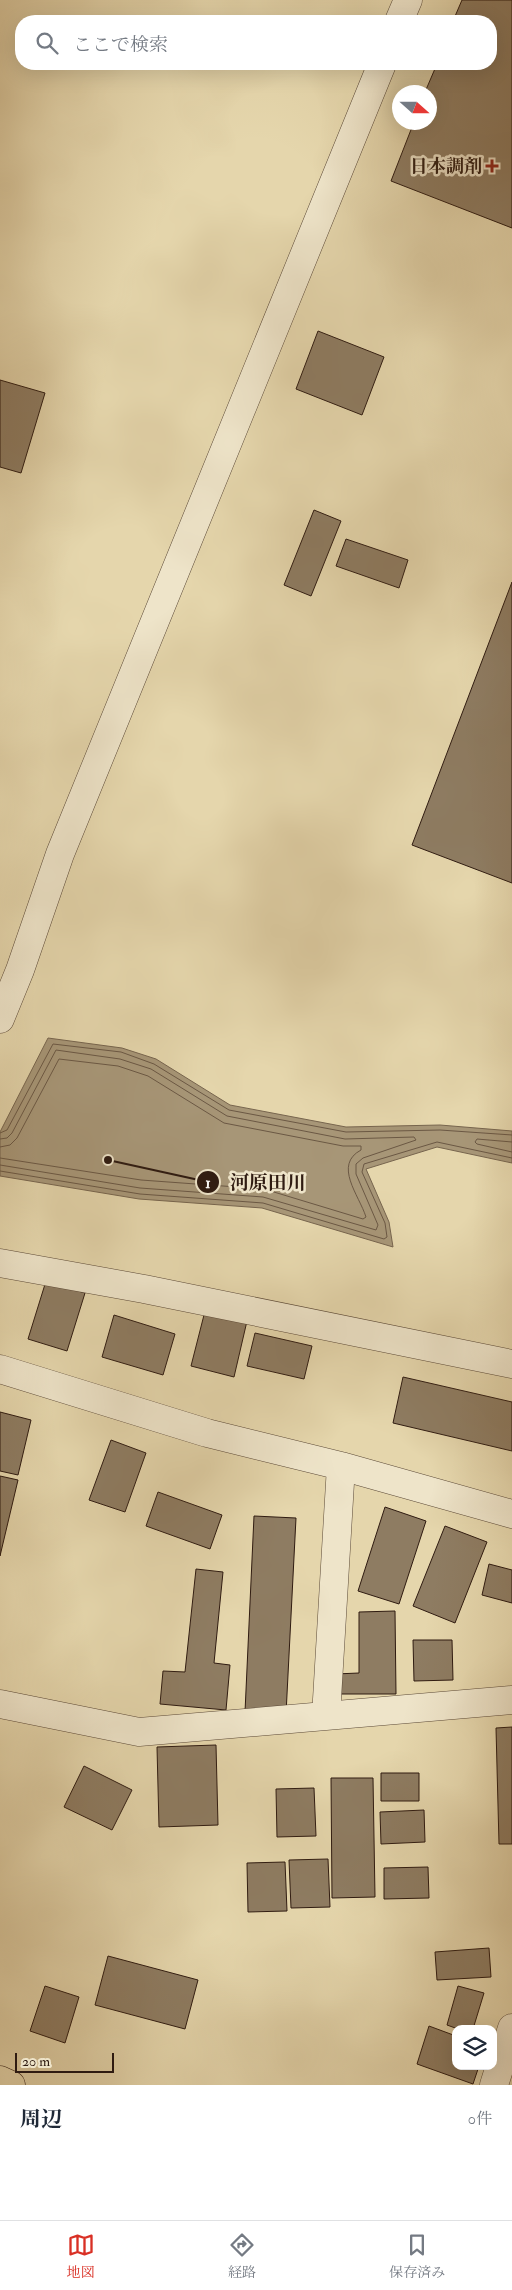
<!DOCTYPE html>
<html lang="ja">
<head>
<meta charset="utf-8">
<style>
  :root { --surface:#fff; --page:#f6f6f7; --text:#1f2937; --muted:#747a83; --line:#e0e1e3; --accent:#d93025 }
  body { margin:0; font-family:"IM FELL Double Pica","Noto Serif JP",serif; background:var(--page); color:var(--text) }
  .controls { position:absolute; right:15px; bottom:15px; display:grid; overflow:hidden; border-radius:10px; box-shadow:0 5px 20px #0002 }
  .controls button { width:45px; height:45px; display:grid; place-items:center; padding:0; border:0; border-bottom:1px solid var(--line); background:var(--surface); color:var(--text); font:25px sans-serif }
  .compass { position:absolute; left:392px; top:85px; width:45px; height:45px; border-radius:50%; background:var(--surface); box-shadow:0 5px 20px #0002; rotate:111deg }
  .scale { position:absolute; left:15px; bottom:12px; width:99px; box-sizing:border-box; padding-left:5px; border:2px solid #2f1b11; border-top:0; font-size:14px; line-height:18px; white-space:nowrap; color:#2f1b11; -webkit-text-stroke:4px #eee4c9; paint-order:stroke }
  .list { margin:0; padding:0; list-style:none }
  h2 { display:flex; justify-content:space-between; align-items:center; height:65px; margin:0; padding:0 20px; font-size:21px }
  h2 small { font-size:16px; font-weight:400; color:var(--muted) }
  .icon { flex:none; width:28px; height:28px; fill:none; stroke:currentColor; stroke-width:2; stroke-linecap:round; stroke-linejoin:round }
  .map { position:relative; flex:none; width:512px; height:2085px; overflow:hidden }
  .search { position:absolute; background:var(--surface); box-shadow:0 5px 20px #0002; left:15px; right:15px; top:15px; height:55px; display:flex; align-items:center; gap:12px; box-sizing:border-box; padding:0 18px; border-radius:20px; color:var(--muted); font-size:19px }
  .sheet { height:135px; background:var(--surface) }
  nav { display:flex; justify-content:space-around; align-items:center; box-sizing:border-box; height:70px; border-top:1px solid var(--line); background:var(--surface); font-size:14px; color:var(--muted) }
  nav a { display:grid; justify-items:center; gap:2px }
  nav .on { color:var(--accent) }
  .map>svg:first-child { display:block }
</style>
</head>
<body>
<div class="map">
<svg width="512" height="2085" viewBox="0 0 512 2085">
  <rect width="100%" height="100%" fill="#e5d6ac"/>
  <filter id="stains"><feTurbulence type="fractalNoise" baseFrequency=".004" numOctaves="4"/><feColorMatrix values="0 0 0 0 .2 0 0 0 0 .09 0 0 0 0 .02 0 0 0 .5 -.17"/></filter>
  <radialGradient id="worn" r=".72"><stop offset=".6" stop-color="#630" stop-opacity="0"/><stop offset="1" stop-color="#630" stop-opacity=".3"/></radialGradient>
  <path fill="#a79677" stroke="#77654e" d="M48,1038L122,1048L156,1059L230,1105L346,1127L440,1125L512,1131V1163L437,1147L366,1169L389,1222L393,1247L262,1208L139,1199L0,1176V1132Z"/>
  <g fill="none" stroke-linecap="round" stroke-linejoin="round">
    <path stroke="#6b5844" stroke-width="1" d="M0,1133L7,1130L53,1044L121,1052L154,1064L229,1110L346,1132L440,1130L512,1135
      M0,1139L7,1138L12,1133L56,1050L120,1059L151,1069L227,1116L345,1139L414,1137L416,1140L363,1158L356,1164V1174L378,1225L376,1230L263,1197L140,1188L0,1165
      M512,1142L477,1139L475,1142L477,1144L512,1152
      M0,1147L10,1145L17,1138L59,1059L118,1066L148,1076L224,1123L343,1146H361V1150C333,1165 359,1195 366,1217L363,1219L264,1189L141,1180L0,1158
      M0,1171L140,1194L263,1203L384,1239L387,1237L385,1223L362,1172L364,1164L437,1142L512,1158"/>
  </g>
  <path fill="#8e7c62" stroke="#2f1b11" d="M462,0H512V228L391,181L414,122H430V92H425L437,64H491V21H453Z
    M318,331L384,357L362,415L296,389Z
    M0,380L45,393L21,473L0,467Z
    M314,510L341,521L311,596L284,585Z
    M346,539L408,560L399,588L336,566Z
    M512,582V883L412,845Z
    M46,1281L85,1293L67,1351L28,1339Z
    M205,1311L247,1321L234,1377L191,1366Z
    M114,1315L175,1334L163,1375L102,1357Z
    M255,1333L312,1346L304,1379L247,1366Z
    M403,1377L512,1402V1451L393,1423Z
    M0,1412L31,1420L18,1475L0,1471Z
    M111,1440L146,1453L125,1512L89,1500Z
    M0,1476L18,1480L0,1556Z
    M158,1492L222,1515L210,1549L146,1526Z
    M385,1507L426,1521L399,1604L358,1591Z
    M254,1516L296,1518L286,1714L245,1712Z
    M445,1526L487,1542L455,1623L413,1606Z
    M489,1564L512,1570V1603L482,1595Z
    M196,1569L223,1572L214,1663L230,1665L226,1710L160,1704L163,1671L185,1672Z
    M395,1611L396,1694H336L335,1674L359,1673V1612Z
    M413,1640H452L453,1680L414,1681Z
    M512,1727V1844H499L496,1728Z
    M216,1745L218,1825L159,1827L157,1747Z
    M84,1766L132,1790L112,1830L64,1807Z
    M381,1773H419V1801H381Z
    M331,1778H373L375,1897L332,1898Z
    M314,1788L316,1836L277,1837L276,1789Z
    M424,1810L425,1842L381,1844L380,1812Z
    M328,1859L330,1907L291,1908L289,1860Z
    M285,1862L287,1911L248,1912L247,1863Z
    M428,1867L429,1898L384,1899V1868Z
    M489,1948L491,1977L437,1980L435,1952Z
    M108,1956L198,1980L185,2029L95,2005Z
    M45,1986L79,1997L65,2043L30,2031Z
    M458,1986L484,1993L473,2029H458L447,2025Z
    M429,2026L456,2036V2066H479L473,2084L417,2064Z"/>
  <g fill="none" stroke-linecap="round" stroke-linejoin="round">
    <defs>
      <path id="minor" d="M399,21L408,0
        M0,1019L20,970L60,854L382,64
        M0,1263L144,1289L512,1364
        M0,1369L207,1433L341,1466L512,1514
        M0,1704L139,1732L512,1700
        M326,1716L341,1466
        M494,2085L512,2028"/>
      <path id="major" d="M0,2080L11,2085"/>
    </defs>
    <use href="#minor" stroke="#5c4a38" stroke-width="29"/>
    <use href="#major" stroke="#2f1b11" stroke-width="29"/>
    <use href="#minor" stroke="#eee4c9" stroke-width="28"/>
    <use href="#major" stroke="#e5d6ac" stroke-width="28"/>
  </g>
  <path fill="#8f2418" stroke="#eee4c9" stroke-width="2" d="M489.5 158.5h5v5h5v5h-5v5h-5v-5h-5v-5h5z"/>
  <g text-anchor="middle" dominant-baseline="central" stroke-width="5" stroke-linejoin="round" paint-order="stroke">
    <g font-size="18" font-weight="bold" fill="#2f1b11" stroke="#eee4c9" text-anchor="end">
      <text x="482" y="166">日本調剤</text>
    </g>
  </g>
  <path fill="none" stroke="#2f1b11" stroke-width="2" d="M108 1160L208 1182"/>
  <g fill="#2f1b11" stroke="#eee4c9" stroke-width="2">
    <circle cx="108" cy="1160" r="5"/>
    <circle cx="208" cy="1182" r="12"/>
  </g>
  <g font-size="15" text-anchor="middle" font-weight="bold" fill="#fff">
    <text x="208" y="1188">1</text>
  </g>
  <g font-size="19" text-anchor="middle" font-weight="bold" fill="#2f1b11" stroke="#eee4c9" stroke-width="5" stroke-linejoin="round" paint-order="stroke">
    <text x="268" y="1189">河原田川</text>
  </g>
  <rect width="100%" height="100%" filter="url(#stains)"/>
  <rect width="100%" height="100%" fill="url(#worn)"/>
</svg>
<div class="controls">
<button><svg class="icon" aria-label="layers" viewBox="0 0 24 24"><path d="M12 4l9 5-9 5-9-5zM3 14l9 5 9-5"/></svg></button>
</div>
<svg class="compass" viewBox="-18 -18 36 36"><path d="M0-13l5 13h-10z" fill="#e53935"/><path d="M0 13l5-13h-10z" fill="#747a83"/></svg>
<div class="scale">20 m</div>
<div class="search"><svg class="icon" aria-label="search" viewBox="0 0 24 24"><circle cx="10" cy="10" r="6"/><path d="M15 15l6 6"/></svg>ここで検索</div>
</div>
<section class="sheet">
<h2>周辺<small>0件</small></h2>
<ul class="list">
</ul>
</section>
<nav>
<a class="on"><svg class="icon" aria-label="map" viewBox="0 0 24 24"><path d="M3 6l6-2 6 2 6-2v14l-6 2-6-2-6 2zM9 4v14M15 6v14"/></svg>地図</a>
<a><svg class="icon" aria-label="directions" viewBox="0 0 24 24"><path d="M12 3l9 9-9 9-9-9zM9 14v-3h6M13 9l2 2-2 2"/></svg>経路</a>
<a><svg class="icon" aria-label="saved" viewBox="0 0 24 24"><path d="M7 4h10v16l-5-4-5 4z"/></svg>保存済み</a>
</nav>
</body>
</html>
